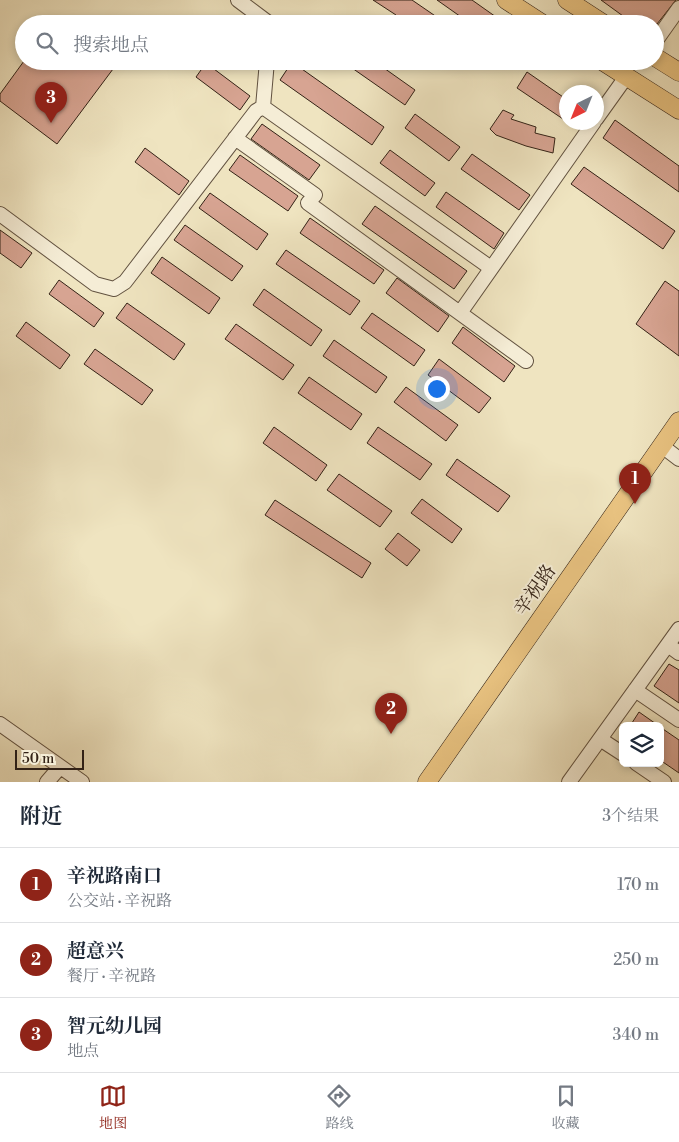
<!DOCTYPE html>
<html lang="zh">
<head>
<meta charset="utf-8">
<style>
  :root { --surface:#fff; --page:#f6f6f7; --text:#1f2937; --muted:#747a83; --line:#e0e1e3; --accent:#8f2418 }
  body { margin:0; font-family:"Libre Bodoni","Noto Serif SC",serif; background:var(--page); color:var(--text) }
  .controls { position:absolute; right:15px; bottom:15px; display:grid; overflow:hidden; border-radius:8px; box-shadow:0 2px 8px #0003 }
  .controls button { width:45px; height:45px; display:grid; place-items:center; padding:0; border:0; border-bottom:1px solid var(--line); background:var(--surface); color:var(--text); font:25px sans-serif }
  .compass { position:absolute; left:559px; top:85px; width:45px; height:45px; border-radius:50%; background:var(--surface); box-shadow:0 2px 8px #0003; rotate:223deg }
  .scale { position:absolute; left:15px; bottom:12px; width:69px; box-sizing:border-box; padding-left:5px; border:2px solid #332216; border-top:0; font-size:14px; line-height:18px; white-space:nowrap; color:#332216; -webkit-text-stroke:4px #f5edd6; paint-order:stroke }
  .you { position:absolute; left:436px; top:388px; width:18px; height:18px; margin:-12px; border:4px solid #fff; border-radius:50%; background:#1a73e8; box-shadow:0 0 0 8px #1a73e833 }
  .badge { display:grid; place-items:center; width:32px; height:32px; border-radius:50%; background:var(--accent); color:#fff; font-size:16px; font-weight:700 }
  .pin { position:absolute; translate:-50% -41px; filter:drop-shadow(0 1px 2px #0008) }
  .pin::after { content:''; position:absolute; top:26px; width:18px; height:15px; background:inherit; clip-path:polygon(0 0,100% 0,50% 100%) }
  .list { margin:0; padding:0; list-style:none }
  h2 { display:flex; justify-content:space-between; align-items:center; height:65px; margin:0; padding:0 20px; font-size:21px }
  h2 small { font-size:16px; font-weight:400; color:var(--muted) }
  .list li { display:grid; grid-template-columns:32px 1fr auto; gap:15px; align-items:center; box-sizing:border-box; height:75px; padding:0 20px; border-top:1px solid var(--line) }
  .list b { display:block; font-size:19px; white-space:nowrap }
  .list p { margin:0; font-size:16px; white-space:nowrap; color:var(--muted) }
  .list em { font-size:16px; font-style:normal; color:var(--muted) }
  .icon { flex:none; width:28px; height:28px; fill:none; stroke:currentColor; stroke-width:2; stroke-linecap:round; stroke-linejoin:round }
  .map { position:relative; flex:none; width:679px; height:782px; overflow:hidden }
  .search { position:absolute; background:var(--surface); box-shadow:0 2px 8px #0003; left:15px; right:15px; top:15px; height:55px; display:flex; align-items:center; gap:12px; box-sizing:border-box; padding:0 18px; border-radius:28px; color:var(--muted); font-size:19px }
  .sheet { height:290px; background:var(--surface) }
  nav { display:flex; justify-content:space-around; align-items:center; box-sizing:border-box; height:70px; border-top:1px solid var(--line); background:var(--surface); font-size:14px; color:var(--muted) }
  nav a { display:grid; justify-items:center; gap:2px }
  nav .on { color:var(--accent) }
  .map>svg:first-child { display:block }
</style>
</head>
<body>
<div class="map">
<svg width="679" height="782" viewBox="0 0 679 782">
  <rect width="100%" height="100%" fill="#efe4c0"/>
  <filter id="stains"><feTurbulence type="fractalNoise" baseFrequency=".004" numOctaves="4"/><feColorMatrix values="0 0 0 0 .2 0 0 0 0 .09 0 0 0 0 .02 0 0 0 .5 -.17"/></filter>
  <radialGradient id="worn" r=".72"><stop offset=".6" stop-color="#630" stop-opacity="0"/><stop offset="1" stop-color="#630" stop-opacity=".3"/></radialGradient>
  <path fill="#d7a492" stroke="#332216" d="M373,0H412L447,24H390L396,15Z
    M437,0H472L506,24H471Z
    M601,0H676L657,24H634Z
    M24,61H112L116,65L57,144L0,101V94Z
    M342,61H374L415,90L405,105Z
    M292,62L384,127L372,145L280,80Z
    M206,63L250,96L240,110L196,77Z
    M527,72L566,99V121L517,88Z
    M503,110L514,115L511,119L536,127L535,133L555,138L553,153L526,146L496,135L490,129Z
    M415,114L460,147L449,161L405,128Z
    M615,120L679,166V192L603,138Z
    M262,124L320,165L309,180L251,139Z
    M145,148L189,181L179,195L135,162Z
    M390,150L435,183L425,196L380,163Z
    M472,154L530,195L519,210L461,169Z
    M240,155L298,196L288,211L229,170Z
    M584,167L675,231L663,249L571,184Z
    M446,192L504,233L494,249L436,207Z
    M210,193L268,234L257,250L199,208Z
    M375,206L467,271L454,289L362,224Z
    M310,218L384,270L374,284L300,233Z
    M185,225L243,266L232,281L174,240Z
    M0,230L32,253L21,268L0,253Z
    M286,250L360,301L350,315L276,264Z
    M162,257L220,298L209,314L151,273Z
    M397,278L449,316L438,332L386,293Z
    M59,280L104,313L94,327L49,294Z
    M665,281L679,291V356L636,324Z
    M264,289L322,330L311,346L253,305Z
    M127,303L185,344L174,360L116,318Z
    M372,313L425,350L414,366L361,328Z
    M26,322L70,355L60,369L16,336Z
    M236,324L294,365L283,380L225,339Z
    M463,327L515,366L504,382L452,343Z
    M334,340L387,377L376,393L323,356Z
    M95,349L153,390L142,405L84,364Z
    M439,359L491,398L479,413L428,375Z
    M309,377L362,414L351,430L298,393Z
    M406,387L458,425L446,441L394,402Z
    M274,427L327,465L316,481L263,443Z
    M378,427L432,464L420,480L367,443Z
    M457,459L510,496L498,512L446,475Z
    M339,474L392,511L380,527L327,490Z
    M422,499L462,529L452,543L411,513Z
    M275,500L371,563L362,578L265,515Z
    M398,533L420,550L407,566L385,549Z
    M669,664L679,670V703L654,686Z
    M639,712L659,726H630Z
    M660,727L679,740V773L660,760Z"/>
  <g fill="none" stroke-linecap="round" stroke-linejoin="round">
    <defs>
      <path id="minor" d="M238,0L270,24
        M655,42L679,8
        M267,61L263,107L491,268
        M596,119L626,77
        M235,138L315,195L308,203L526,361
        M0,214L95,284L114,289L125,282L256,111L263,107
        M460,313L594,122
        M662,446L679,459
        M668,645L679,653
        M635,690L679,720
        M0,724L82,782
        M600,739L623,754
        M636,763L664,782
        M47,782L60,767
        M569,782L679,629"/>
      <path id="major" d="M506,0L543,24
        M567,0L604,24
        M655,57L679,72
        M602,61L679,110
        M427,782L679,421"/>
    </defs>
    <use href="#minor" stroke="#625240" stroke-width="16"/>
    <use href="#major" stroke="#332216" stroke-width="19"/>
    <use href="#minor" stroke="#f5edd6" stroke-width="14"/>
    <use href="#major" stroke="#e8c280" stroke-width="18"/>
  </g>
  <g text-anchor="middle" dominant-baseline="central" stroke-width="4" stroke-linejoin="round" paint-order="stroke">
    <g font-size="19" fill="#332216" stroke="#f5edd6">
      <text transform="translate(535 590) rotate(-55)">辛祝路</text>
    </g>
  </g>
  <rect width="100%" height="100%" filter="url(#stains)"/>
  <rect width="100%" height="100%" fill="url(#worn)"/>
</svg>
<div class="controls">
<button><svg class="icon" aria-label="layers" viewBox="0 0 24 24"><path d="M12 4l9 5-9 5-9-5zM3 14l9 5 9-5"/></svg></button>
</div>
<svg class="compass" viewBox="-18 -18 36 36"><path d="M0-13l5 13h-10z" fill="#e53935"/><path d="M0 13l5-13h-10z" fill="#747a83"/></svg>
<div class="scale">50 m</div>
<div class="you"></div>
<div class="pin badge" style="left:635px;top:504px">1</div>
<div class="pin badge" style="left:391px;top:734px">2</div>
<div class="pin badge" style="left:51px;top:123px">3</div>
<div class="search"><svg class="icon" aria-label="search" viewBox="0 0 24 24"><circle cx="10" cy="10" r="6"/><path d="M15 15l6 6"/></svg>搜索地点</div>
</div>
<section class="sheet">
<h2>附近<small>3个结果</small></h2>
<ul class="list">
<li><span class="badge">1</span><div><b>辛祝路南口</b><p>公交站 · 辛祝路</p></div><em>170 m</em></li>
<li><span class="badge">2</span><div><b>超意兴</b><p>餐厅 · 辛祝路</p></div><em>250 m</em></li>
<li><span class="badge">3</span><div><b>智元幼儿园</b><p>地点</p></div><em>340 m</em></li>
</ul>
</section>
<nav>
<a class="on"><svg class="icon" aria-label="map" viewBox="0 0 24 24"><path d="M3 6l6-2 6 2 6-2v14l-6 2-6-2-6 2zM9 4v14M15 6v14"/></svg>地图</a>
<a><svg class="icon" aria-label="directions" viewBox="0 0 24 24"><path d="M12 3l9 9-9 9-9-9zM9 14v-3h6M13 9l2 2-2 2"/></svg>路线</a>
<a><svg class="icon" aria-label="saved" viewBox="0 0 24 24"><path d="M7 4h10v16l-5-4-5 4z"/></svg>收藏</a>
</nav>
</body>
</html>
